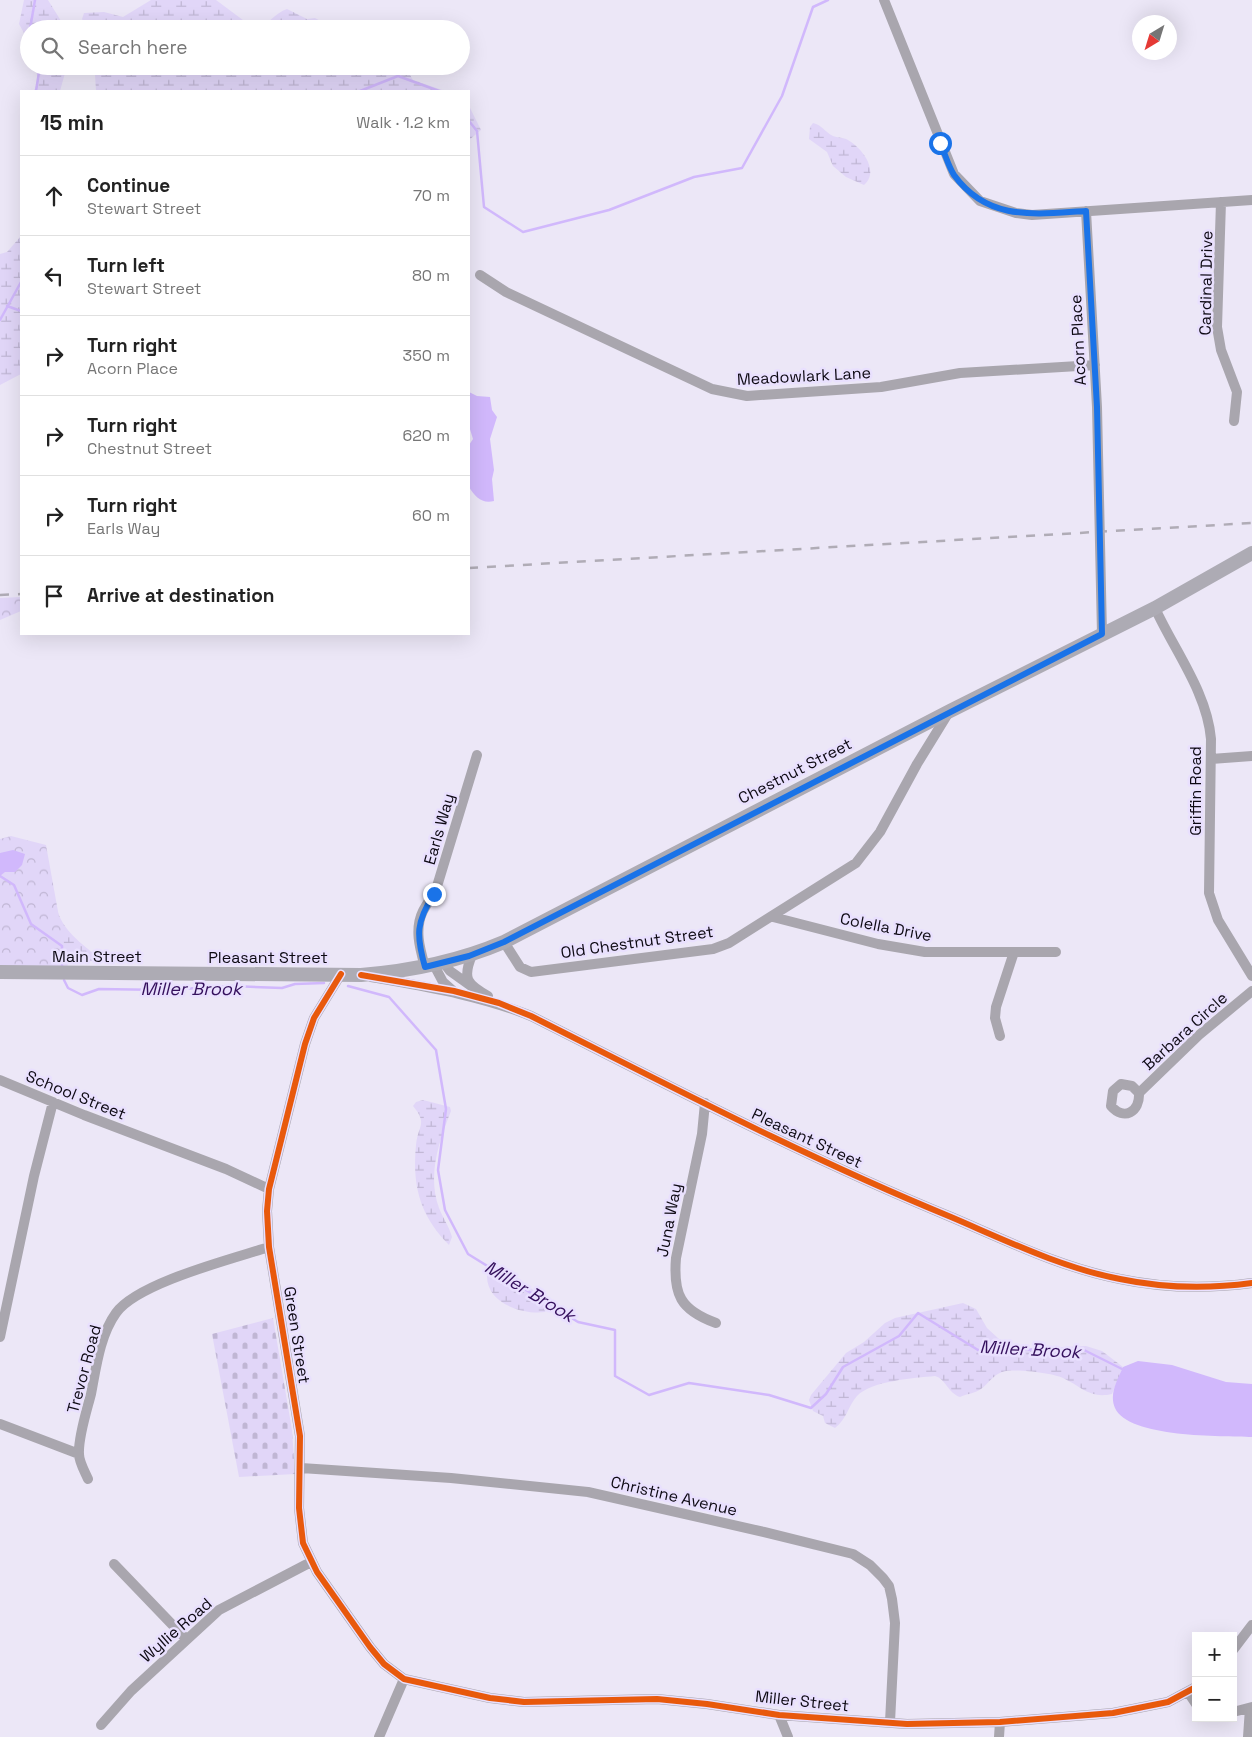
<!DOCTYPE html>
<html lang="en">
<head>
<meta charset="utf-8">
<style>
  :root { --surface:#fff; --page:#f6f6f6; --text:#222; --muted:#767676; --line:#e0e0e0 }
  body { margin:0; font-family:"Space Grotesk",sans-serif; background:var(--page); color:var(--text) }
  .controls { position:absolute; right:15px; bottom:15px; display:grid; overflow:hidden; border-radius:0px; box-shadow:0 5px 20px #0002 }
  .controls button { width:45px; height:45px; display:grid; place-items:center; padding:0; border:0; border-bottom:1px solid var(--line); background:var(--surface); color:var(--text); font:25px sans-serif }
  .compass { position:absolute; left:1132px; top:15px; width:45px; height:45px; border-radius:50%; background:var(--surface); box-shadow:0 5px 20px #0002; rotate:218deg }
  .stop { position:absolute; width:15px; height:15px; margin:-11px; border:4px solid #1a73e8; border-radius:50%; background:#fff }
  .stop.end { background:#1a73e8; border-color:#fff; box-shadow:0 1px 5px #0008 }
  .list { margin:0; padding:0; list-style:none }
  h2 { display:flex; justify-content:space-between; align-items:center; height:65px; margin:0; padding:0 20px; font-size:21px }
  h2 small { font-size:16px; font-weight:400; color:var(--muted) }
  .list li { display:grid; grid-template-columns:32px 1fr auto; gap:15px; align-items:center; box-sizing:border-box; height:80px; padding:0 20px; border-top:1px solid var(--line) }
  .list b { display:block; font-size:19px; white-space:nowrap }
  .list p { margin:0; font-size:16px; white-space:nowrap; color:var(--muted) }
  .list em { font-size:16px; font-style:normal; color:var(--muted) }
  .icon { flex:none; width:28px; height:28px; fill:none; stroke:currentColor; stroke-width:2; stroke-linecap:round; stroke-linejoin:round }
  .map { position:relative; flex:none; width:1252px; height:1737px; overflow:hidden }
  .search { position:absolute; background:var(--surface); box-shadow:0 5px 20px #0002; left:20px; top:20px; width:450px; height:55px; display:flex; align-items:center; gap:12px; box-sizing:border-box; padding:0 18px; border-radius:28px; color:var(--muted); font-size:19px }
  .panel { position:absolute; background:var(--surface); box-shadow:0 5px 20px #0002; left:20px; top:90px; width:450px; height:545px; border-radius:0px }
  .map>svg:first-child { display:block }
</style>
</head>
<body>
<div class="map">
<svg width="1252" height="1737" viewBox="0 0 1252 1737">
  <defs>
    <pattern id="wetland-marsh" width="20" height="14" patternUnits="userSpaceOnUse" patternTransform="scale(1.25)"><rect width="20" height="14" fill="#e1d6f8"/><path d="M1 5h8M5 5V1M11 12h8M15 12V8" fill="none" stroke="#c0b6d4"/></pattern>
    <pattern id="cemetery-stones" width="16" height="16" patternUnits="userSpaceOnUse" patternTransform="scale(1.25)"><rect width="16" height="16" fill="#e1d6f8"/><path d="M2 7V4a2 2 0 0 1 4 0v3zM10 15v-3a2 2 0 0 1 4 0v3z" fill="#c0b6d4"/></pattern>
    <pattern id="park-crowns" width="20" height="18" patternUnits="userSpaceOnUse" patternTransform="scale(1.25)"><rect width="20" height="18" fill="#e1d6f8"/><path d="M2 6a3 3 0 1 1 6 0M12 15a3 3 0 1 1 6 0" fill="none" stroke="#c0b6d4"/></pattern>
  </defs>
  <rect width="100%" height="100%" fill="#ece7f7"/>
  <path fill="url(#wetland-marsh)" d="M24,0H48L66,29H29V42L19,24Z
    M151,0H216L255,29H88L82,19L84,13L104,12L123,17Z
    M287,9L307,19L315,18L328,25L341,22L352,23L360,29H256C268,25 275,13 287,9Z
    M35,66H67L60,91H34L38,80Z
    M112,66H402L406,68L413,80L445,91H96L95,74L110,71Z
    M469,106L481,130L469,140Z
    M813,123C822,125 825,132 833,136C837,138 843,137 848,140C862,148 880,171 864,185L846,177L833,166L827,152L809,139L810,127Z
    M21,236V374L0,385V254L7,252Z
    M0,876L49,883C55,892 54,899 57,909C62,930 82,944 98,957L94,961H79L66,965Z
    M423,1100L450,1107L451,1111C439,1142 427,1175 439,1208C443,1218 449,1226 452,1237L449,1245C420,1216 412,1186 416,1145C418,1125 428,1124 413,1106L416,1102Z
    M505,1268L537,1293L547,1308L545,1312C522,1315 486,1303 487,1275L491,1271Z
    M963,1303L976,1309L987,1328L999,1339L1026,1349L1086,1346L1102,1351L1123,1367L1112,1394C1090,1399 1082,1387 1063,1378C1052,1373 1014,1368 1002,1372C993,1375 988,1384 981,1389C976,1393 966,1394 960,1397C948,1393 946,1379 935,1376C914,1378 871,1381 857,1396C848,1406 847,1419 835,1428L825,1423L823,1416L813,1411L809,1400L811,1395L846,1353L864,1342L885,1323L895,1318Z"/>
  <path fill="url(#cemetery-stones)" d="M273,1318L292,1430L295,1474L239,1477L212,1334Z"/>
  <path fill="url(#park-crowns)" d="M21,597V611L0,620V598Z
    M11,836L46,845L68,967H0V839Z"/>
  <path fill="#d1b8fc" d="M469,392L477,396L490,397L492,410L497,417L490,439L494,470L492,479L494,501C482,504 475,497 469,487V445L473,439L469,426Z
    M13,850L25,854L22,865L15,872H5L0,876V853Z
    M1138,1361L1172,1365L1226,1382L1252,1384V1437C1223,1436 1128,1438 1115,1408C1109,1394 1117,1381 1123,1367Z"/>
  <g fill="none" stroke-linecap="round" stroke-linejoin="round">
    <path stroke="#d1b8fc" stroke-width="2.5" d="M30,29L35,0
      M36,91L40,66
      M360,91L398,76L439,91
      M469,121L477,131L484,207L523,232L609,210L694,177L742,168L782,96L813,7L828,0
      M7,306L21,311
      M0,320L21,282
      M0,876L14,885L31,924L62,946V966
      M64,980L68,988L82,995L99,989L165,990L232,986L282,988L295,984L324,983
      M348,986L389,997L436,1050L446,1109L438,1170L445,1210L468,1254L578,1322L615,1330V1376L649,1395L689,1383L769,1395L811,1408L826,1394L843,1367L899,1336L918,1313L978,1350L1082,1349L1124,1370"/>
    <path stroke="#a9a6ae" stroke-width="10" d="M884,0L954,174L980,201L1016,213L1032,215L1252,200
      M1221,202L1217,327L1221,350L1237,392L1234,421
      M1086,211L1097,407L1102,634
      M480,275L506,292L712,389L747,396L881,387L960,373L1095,365
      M1155,608C1174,650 1207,692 1211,739L1209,893L1218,920L1252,976
      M1211,759L1252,756
      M773,917L878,944L925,952H1056
      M504,942L520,967L531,972L713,949L729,943L856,863L880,832L917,764L949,712
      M472,955C462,979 467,984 488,996
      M444,963L450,971L471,986
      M434,965L443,982L452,990
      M425,967C420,949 414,929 423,911C428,901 435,894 438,883L477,755
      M341,974L314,1018L305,1044L269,1189L267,1211L269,1247L300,1436L299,1508L303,1543L317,1572L370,1647L384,1664L404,1679L490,1698L524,1702L657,1699L707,1704L779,1715L907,1724L1000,1722L1113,1713L1168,1702L1196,1687
      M371,977C427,987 479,995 531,1016C670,1086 807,1158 951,1217C1005,1240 1062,1268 1120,1279C1163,1288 1208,1289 1252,1283
      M1000,1036L995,1018L996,1007L1014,952
      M0,1080L84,1115L226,1169L269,1189
      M1139,1093L1132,1086L1121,1084L1113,1091L1111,1106C1124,1121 1140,1112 1139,1093L1199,1035L1252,991
      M705,1103L702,1134L676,1258C673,1294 680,1310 716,1323
      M0,1337L34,1176L53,1102
      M0,1424L79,1454
      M301,1468L451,1478L588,1492L764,1532L853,1554L870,1565L883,1578L889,1586L892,1599L895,1623L890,1722
      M88,1479C85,1472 79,1462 79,1454C78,1437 87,1410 91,1394C96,1368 100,1335 116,1313C137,1283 232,1259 269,1247
      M114,1564L186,1639
      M1233,1650L1252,1625
      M1188,1692L1196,1704
      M1233,1712L1252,1707
      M779,1715L788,1737
      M101,1725L131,1691L219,1610L311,1562
      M379,1737L404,1679
      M999,1737L1000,1722
      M1248,1737L1250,1708"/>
    <path stroke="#adabb4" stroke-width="14" d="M0,972L361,975C411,971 457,962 504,942L950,711L1155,608L1252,553"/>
    <path stroke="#b0acb6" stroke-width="2.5" stroke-dasharray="9 9" stroke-linecap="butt" d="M469,568L1252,523
      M0,595L21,594"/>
    <defs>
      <path id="cycleway" d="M341,974L314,1018L305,1044L269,1189L267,1211L269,1247L300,1436L299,1508L303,1543L317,1572L370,1647L384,1664L404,1679L490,1698L524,1702L657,1699L707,1704L779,1715L907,1724L1000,1722L1113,1713L1168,1702L1196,1687
        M361,975L454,991L499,1003L531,1016C670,1086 807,1158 951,1217C1005,1240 1062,1268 1120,1279C1163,1288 1208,1289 1252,1283"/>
    </defs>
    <use href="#cycleway" stroke="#e9e0fe" stroke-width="9"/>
    <use href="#cycleway" stroke="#e8590c" stroke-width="6"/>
  </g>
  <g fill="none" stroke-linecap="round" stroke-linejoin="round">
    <path stroke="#1a73e8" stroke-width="6" d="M434,894C416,922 416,935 425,967L469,956L504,942L1102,634L1097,407L1086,211C1036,214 988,222 954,175C948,166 945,153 940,143"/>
  </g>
  <g text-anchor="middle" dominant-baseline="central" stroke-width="5" stroke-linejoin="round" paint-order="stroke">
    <g font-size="16" fill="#0d0913" stroke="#e9e0fe">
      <text transform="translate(1206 283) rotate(-89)">Cardinal Drive</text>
      <text transform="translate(1078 340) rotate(-93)">Acorn Place</text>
      <text transform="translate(804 376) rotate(-3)">Meadowlark Lane</text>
      <text transform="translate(795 771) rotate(-27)">Chestnut Street</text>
      <text transform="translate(1195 791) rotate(-90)">Griffin Road</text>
      <text transform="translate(439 829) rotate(-74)">Earls Way</text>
      <text transform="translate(886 927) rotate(11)">Colella Drive</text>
      <text transform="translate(637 942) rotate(-8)">Old Chestnut Street</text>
      <text x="97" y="956">Main Street</text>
      <text x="268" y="957">Pleasant Street</text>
      <text transform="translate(1185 1031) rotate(-42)">Barbara Circle</text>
      <text transform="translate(76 1095) rotate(22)">School Street</text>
      <text transform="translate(807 1138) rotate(25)">Pleasant Street</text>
      <text transform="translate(669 1220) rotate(-79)">Juna Way</text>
      <text transform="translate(297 1335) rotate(81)">Green Street</text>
      <text transform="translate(84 1369) rotate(-75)">Trevor Road</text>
      <text transform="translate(674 1496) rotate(13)">Christine Avenue</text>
      <text transform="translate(176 1630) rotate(-41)">Wyllie Road</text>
      <text transform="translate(802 1701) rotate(6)">Miller Street</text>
    </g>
    <g font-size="18" font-style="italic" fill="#35105d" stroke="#e9e0fe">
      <text x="191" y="988">Miller Brook</text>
      <text transform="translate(530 1291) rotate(31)">Miller Brook</text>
      <text transform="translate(1030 1349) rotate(3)">Miller Brook</text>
    </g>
  </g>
</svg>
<div class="controls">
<button>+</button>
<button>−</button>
</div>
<svg class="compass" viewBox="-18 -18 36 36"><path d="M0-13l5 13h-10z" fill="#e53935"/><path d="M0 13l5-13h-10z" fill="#767676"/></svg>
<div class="stop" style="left:940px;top:143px"></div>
<div class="stop end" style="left:434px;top:894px"></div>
<div class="search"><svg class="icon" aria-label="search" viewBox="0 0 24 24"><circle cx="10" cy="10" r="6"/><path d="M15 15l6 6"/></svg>Search here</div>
<section class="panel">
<h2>15 min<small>Walk · 1.2 km</small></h2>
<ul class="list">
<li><svg class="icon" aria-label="ahead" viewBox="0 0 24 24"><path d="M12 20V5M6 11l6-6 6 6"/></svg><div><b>Continue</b><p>Stewart Street</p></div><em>70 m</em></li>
<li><svg class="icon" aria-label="left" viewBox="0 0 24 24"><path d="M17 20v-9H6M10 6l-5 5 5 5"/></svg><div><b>Turn left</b><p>Stewart Street</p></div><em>80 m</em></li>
<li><svg class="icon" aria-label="right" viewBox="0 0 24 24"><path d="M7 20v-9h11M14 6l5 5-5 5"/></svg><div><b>Turn right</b><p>Acorn Place</p></div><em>350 m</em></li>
<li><svg class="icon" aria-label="right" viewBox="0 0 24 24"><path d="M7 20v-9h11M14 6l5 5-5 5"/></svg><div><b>Turn right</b><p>Chestnut Street</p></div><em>620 m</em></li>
<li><svg class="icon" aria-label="right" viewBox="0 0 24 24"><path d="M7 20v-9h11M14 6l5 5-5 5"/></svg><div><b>Turn right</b><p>Earls Way</p></div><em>60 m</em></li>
<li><svg class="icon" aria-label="arrive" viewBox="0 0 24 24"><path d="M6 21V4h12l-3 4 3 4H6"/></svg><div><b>Arrive at destination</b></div></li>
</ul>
</section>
</div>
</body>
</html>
